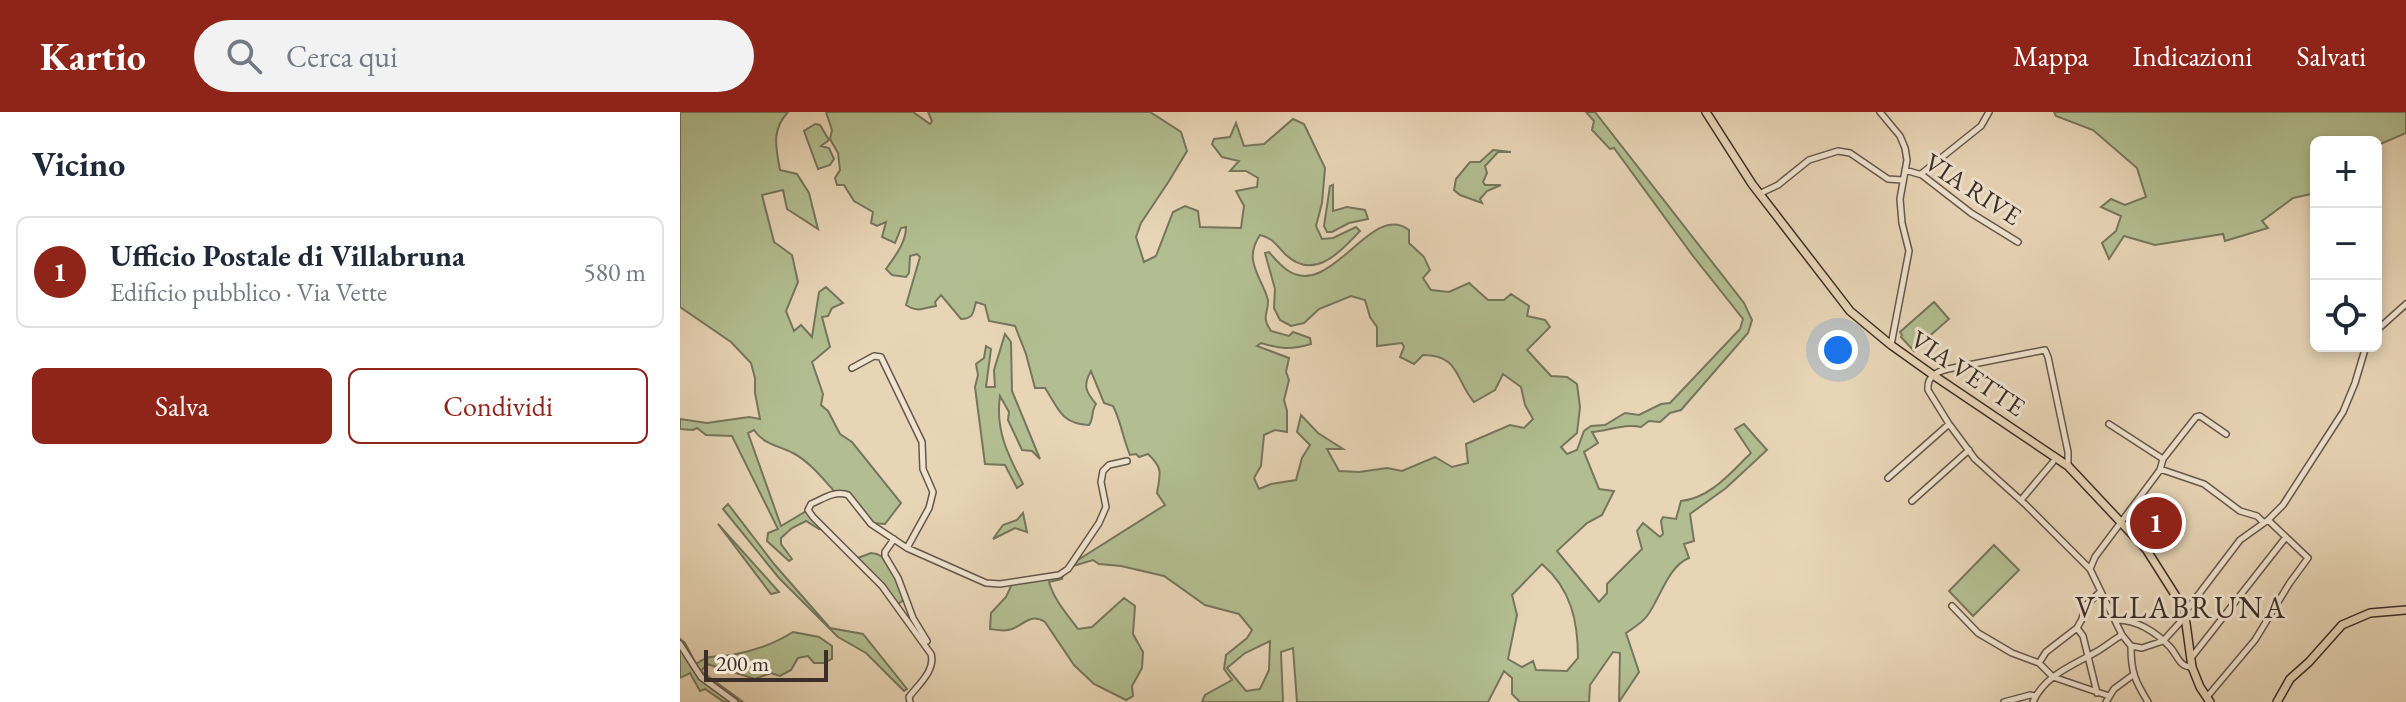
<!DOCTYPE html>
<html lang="it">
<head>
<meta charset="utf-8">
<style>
  :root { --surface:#fff; --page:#f2f2f3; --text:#1f2937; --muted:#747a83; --line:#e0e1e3; --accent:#8f2418 }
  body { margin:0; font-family:"EB Garamond",serif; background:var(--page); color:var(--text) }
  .controls { position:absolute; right:24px; top:24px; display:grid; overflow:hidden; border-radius:12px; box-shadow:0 4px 12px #0003 }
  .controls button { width:72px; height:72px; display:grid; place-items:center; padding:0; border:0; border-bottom:2px solid var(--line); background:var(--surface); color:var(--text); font:40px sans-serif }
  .scale { position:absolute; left:24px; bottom:20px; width:124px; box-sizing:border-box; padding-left:8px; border:4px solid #3b2d28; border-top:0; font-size:22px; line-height:28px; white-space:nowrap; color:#3b2d28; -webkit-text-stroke:6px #f0e4d0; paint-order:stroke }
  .you { position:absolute; left:1158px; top:238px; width:28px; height:28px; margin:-20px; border:6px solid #fff; border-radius:50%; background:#1a73e8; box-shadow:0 0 0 12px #1a73e833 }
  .badge { display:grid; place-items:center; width:52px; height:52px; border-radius:50%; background:var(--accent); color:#fff; font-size:26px; font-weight:700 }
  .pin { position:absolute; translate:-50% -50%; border:4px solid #fff; box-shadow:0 2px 8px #0006 }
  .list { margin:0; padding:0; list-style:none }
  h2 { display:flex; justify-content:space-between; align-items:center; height:104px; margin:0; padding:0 32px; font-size:34px }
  h2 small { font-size:26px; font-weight:400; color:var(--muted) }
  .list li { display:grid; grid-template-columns:52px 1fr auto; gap:24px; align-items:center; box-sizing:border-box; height:112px; margin:0 16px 16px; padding:0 16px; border:2px solid var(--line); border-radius:12px }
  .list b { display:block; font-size:30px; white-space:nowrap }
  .list p { margin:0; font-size:26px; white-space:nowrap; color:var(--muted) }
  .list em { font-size:26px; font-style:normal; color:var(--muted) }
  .actions { display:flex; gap:16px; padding:24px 32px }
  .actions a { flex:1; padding:18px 0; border:2px solid var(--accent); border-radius:12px; text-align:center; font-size:28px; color:var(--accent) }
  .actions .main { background:var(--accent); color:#fff }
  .icon { flex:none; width:44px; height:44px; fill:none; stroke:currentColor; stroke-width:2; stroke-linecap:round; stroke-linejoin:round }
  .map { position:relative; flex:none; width:1726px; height:590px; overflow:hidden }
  header { display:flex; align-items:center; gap:48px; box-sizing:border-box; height:112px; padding:0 40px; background:var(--accent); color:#fff }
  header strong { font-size:38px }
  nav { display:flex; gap:44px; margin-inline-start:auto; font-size:28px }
  .search { width:560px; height:72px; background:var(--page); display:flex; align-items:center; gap:20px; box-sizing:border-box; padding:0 28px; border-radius:44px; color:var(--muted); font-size:30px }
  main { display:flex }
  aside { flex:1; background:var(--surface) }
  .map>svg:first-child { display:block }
</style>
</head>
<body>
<header>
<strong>Kartio</strong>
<div class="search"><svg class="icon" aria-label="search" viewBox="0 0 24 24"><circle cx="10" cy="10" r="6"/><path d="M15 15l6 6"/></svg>Cerca qui</div>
<nav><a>Mappa</a><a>Indicazioni</a><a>Salvati</a></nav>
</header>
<main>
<aside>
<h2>Vicino<small></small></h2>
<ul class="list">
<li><span class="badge">1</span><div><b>Ufficio Postale di Villabruna</b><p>Edificio pubblico · Via Vette</p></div><em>580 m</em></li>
</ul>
<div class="actions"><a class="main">Salva</a><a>Condividi</a></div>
</aside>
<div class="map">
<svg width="1726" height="590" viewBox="0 0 1726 590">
  <rect width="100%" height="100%" fill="#e8d5b6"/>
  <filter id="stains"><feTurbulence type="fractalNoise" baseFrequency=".0025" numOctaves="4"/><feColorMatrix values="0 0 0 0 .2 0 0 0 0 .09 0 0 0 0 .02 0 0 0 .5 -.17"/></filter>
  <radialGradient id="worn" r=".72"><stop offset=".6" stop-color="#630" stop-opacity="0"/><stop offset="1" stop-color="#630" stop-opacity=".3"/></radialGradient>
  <path fill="#b2be91" stroke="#76765c" stroke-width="2" fill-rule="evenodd" d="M0,0H108C91,18 96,36 100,58L117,62L129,81L138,117L107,97L103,78L82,83L94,130L112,143L118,170L106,199L114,219L121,213L132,225L139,180L146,175L163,191L152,196L148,204L142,205L150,235L132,250L143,282L141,293L148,299L160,322L172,330L221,391L205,412L191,411L166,380L156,381C143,367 130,350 113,341C98,333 84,333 74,318L68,321L101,414L128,398L146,418L139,417L126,409L112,416L101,426V432L112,447L109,449L87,429L88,421L98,417L52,324L26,323L17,316L13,318L0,317V307L27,311L69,305L80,307L75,281V266L71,251L51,230L0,195Z
    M146,0H233L250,12L252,9L248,0H470L501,20L507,39L489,69L461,111L456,125L464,150L476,144L493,100L505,94L518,99L520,115L561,116L564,94L556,79L577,75L578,66L566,59H550L559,49L542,45L532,32L534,27L550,25L556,11L564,34L584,32L613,7L624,12L645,56L642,91L636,114L642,127L653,126L676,115L680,119C660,140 634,170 605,142C596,133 593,126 580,123C566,144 575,157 584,177C585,179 588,187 588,189C588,203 581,204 591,219L609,224L613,220L630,226L631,232C611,238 600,237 581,231L577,234L609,246L606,260L609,268L604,288L607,299V320L595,318L584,323L581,354L574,366L579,377L591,372L616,368L622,346L630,333L617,320L621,303L638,321L663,337H647L659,359L679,360L707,356L722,359L755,345L772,355L788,351L786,332L830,313L844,316L853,307L845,293L841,275L823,262L815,278L794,290C775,268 780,243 743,243L734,252L720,245L724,235L722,231L697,234V215L690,205L685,188L671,184L639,197L624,211L611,214L600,208L594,196L595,177L585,141L589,140C594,146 600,153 607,158C651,189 691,88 729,118V131L744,145L750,158L743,166L751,178L769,180L789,171L808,188H824L831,182L849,194L847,204L865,208L870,215L847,238L871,264L887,265L897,272L900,295L897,321L881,335L887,342L897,338L904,319L911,314L925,313L945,301L959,303L981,292L990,291L1060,217L1063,207L1013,144L934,36L930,37L912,18L914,9L906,0H915L1064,191L1072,208L1068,221L1001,298L990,301L980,310L969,309L961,315C945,311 928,319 912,320L918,331L904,340L919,377L934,379L922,403L907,411L877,439L919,490L927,481V472L962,437L957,419L963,411L980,425L983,422L981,409L983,405L996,407L1001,389C1031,386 1051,360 1071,341L1055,317L1064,312L1087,338L1046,376L1010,402L1014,429L1004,432L1009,446C988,454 980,487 967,504C962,511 953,516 946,521L959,560L939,590L940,541L933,540L910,573L909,590H840L832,582V566L824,559L808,590H617L613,536L601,540L603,590H522L525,583L552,568L544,557L546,543L567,526L572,518L559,502L525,493L484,464L441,454L419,452L413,448L393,454L398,448L485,393L477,381C480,362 484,357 468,342L459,345L456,342L450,343C443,327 441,309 433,294L424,291L411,259C403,273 405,279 416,292C411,299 414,306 409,313C381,312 379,297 365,276H355L346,242L335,214L309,209L305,193L296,190C293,200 294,207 281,207L261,183L255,190L256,194C243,196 238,201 226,193L240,145L237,142L230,144L229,161L226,165L212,163L206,157C215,144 226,131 226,115L221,116L215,131L202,125L206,110L197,114L191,111L193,100L174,89L164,73H157L155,66L160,58L158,41L150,27L152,18ZM862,452C891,477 898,509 898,546L887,559L856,558L853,549L842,555L828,547L837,503L832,483ZM590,529L589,558L580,577L566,579L547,556L565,541Z
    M1374,0H1726V21L1696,34V30H1636V81L1613,86L1582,109L1588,116L1545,129L1543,122L1475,133L1444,124L1429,147L1422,131L1436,119L1441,104L1421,95L1431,87L1445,93L1466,85L1457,56L1413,18L1376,4Z
    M135,12L140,13L149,28L141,34L149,36L154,47L150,53L138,57L124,19Z
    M813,38L831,40H818L805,54L807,61L803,70L805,73H821L807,79L800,87L802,91L780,83L774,78L776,67L790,50H800Z
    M653,73V99L667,95L685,98L688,107L669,111L652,120H647L644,114L650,74Z
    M1254,190L1269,207L1245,228L1244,232L1242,231L1234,239L1221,225L1222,223L1220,220Z
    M325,222L331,230L332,279L360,347L352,339L342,338L328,308L329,300L320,284C315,318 328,343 343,372L337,376L325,353L305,352L295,275L298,263L296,252L304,246L306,234L311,237L306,275H315L314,258Z
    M48,392L94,452L150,516L183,522L227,577L224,579L186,541L158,525L99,466L43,397Z
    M343,401L347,420L335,416L313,427L323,413L337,408Z
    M38,412L99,480L91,482Z
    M1314,433L1339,458L1293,504L1269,479Z
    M191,441C212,442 219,470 226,486L217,493L175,447Z
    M383,463L382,467L369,470C374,488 387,502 398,517L412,515L444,486L455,494L453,522L463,540L462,556L452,574L453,584L446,588L414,572L394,553L365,510C351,501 345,512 332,517C325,520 318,518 310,517L311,501L326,485L333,470Z
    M113,520L139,525L152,534V547L144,551H134L128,544L118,546L111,558L100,564L91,561L75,567L27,552L21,559L63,590H44L25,577L20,579L10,561L0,566V527L5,531L16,552C31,541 35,546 52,543C74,539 94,532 113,520Z"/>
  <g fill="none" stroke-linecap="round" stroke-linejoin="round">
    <defs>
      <path id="minor" d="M1200,0L1220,24L1225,36L1227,48L1220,87L1222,111L1229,139L1211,233
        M1225,58L1242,63L1291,101L1338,130
        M1241,62L1301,14L1309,0
        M1079,82L1098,73L1129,48L1158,39L1170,41L1208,67L1222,68
        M1696,219L1726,192
        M172,256L194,244L201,245L242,330L243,357L253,380L249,396L227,436
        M1429,312L1483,347
        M1388,354V340L1368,245L1365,238L1268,257C1256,260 1247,264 1248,278L1269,312L1295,347L1346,393L1410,457L1442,523L1451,534L1462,536L1483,529L1505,505
        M1480,357L1524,372L1560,399L1577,404L1584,411
        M1208,366L1269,312
        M1341,388L1373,350
        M1232,389L1289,338
        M214,427L205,440V444L218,466L233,506L247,529
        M1466,437L1494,406
        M1410,457L1415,445L1480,358L1483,347L1516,305L1520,304L1546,322
        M1272,494L1298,521L1332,541L1359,551L1373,565L1429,584
        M1504,497L1509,495L1560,428L1588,408L1603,393L1663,300L1675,271L1686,234
        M1435,508C1456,507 1476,520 1490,535C1498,544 1499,555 1512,555
        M1397,516L1403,524L1417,581
        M0,532L21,565L55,590
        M1451,535C1451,560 1455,569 1468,590
        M1511,546L1606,425
        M1359,551L1366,540L1397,516L1402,507L1405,494L1420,480
        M1527,585L1575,528L1609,472L1628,446L1588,408
        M230,590L229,585C238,573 256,558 251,542L202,474L133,405L128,398L131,392C143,387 155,378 168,383L191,412L227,436L306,471L320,472L379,463L388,457L419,411L426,395L421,370L423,359L429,353L447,349
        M1324,590L1350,583L1355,584
        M1353,590C1365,563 1392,554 1416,540C1425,535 1433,528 1442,523
        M1426,590L1434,577L1453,563"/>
      <path id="major" d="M1026,0L1072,72L1170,199L1211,233L1253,263L1388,354L1466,437L1504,497L1512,555L1520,575L1530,590
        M1597,590L1610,567L1629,550L1662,513L1690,501L1726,498"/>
    </defs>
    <use href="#minor" stroke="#66574c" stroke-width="8"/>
    <use href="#major" stroke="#3b2d28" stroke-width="10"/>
    <use href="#minor" stroke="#f0e4d0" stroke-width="5"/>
    <use href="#major" stroke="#e8d5b6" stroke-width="7"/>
  </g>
  <g text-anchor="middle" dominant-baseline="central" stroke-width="6" stroke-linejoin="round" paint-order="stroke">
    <g font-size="26" fill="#3b2d28" stroke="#f0e4d0">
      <text transform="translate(1293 77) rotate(33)">VIA RIVE</text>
      <text transform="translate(1288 261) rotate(34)">VIA VETTE</text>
    </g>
    <g font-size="30" letter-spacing="2" fill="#3b2d28" stroke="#f0e4d0">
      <text x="1501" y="495">VILLABRUNA</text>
    </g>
  </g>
  <rect width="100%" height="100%" filter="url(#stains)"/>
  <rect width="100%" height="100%" fill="url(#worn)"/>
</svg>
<div class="controls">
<button>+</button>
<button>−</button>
<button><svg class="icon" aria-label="locate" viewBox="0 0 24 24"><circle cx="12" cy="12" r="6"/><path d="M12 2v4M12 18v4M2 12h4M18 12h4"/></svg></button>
</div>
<div class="scale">200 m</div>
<div class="you"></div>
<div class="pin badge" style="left:1476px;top:411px">1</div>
</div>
</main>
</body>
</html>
